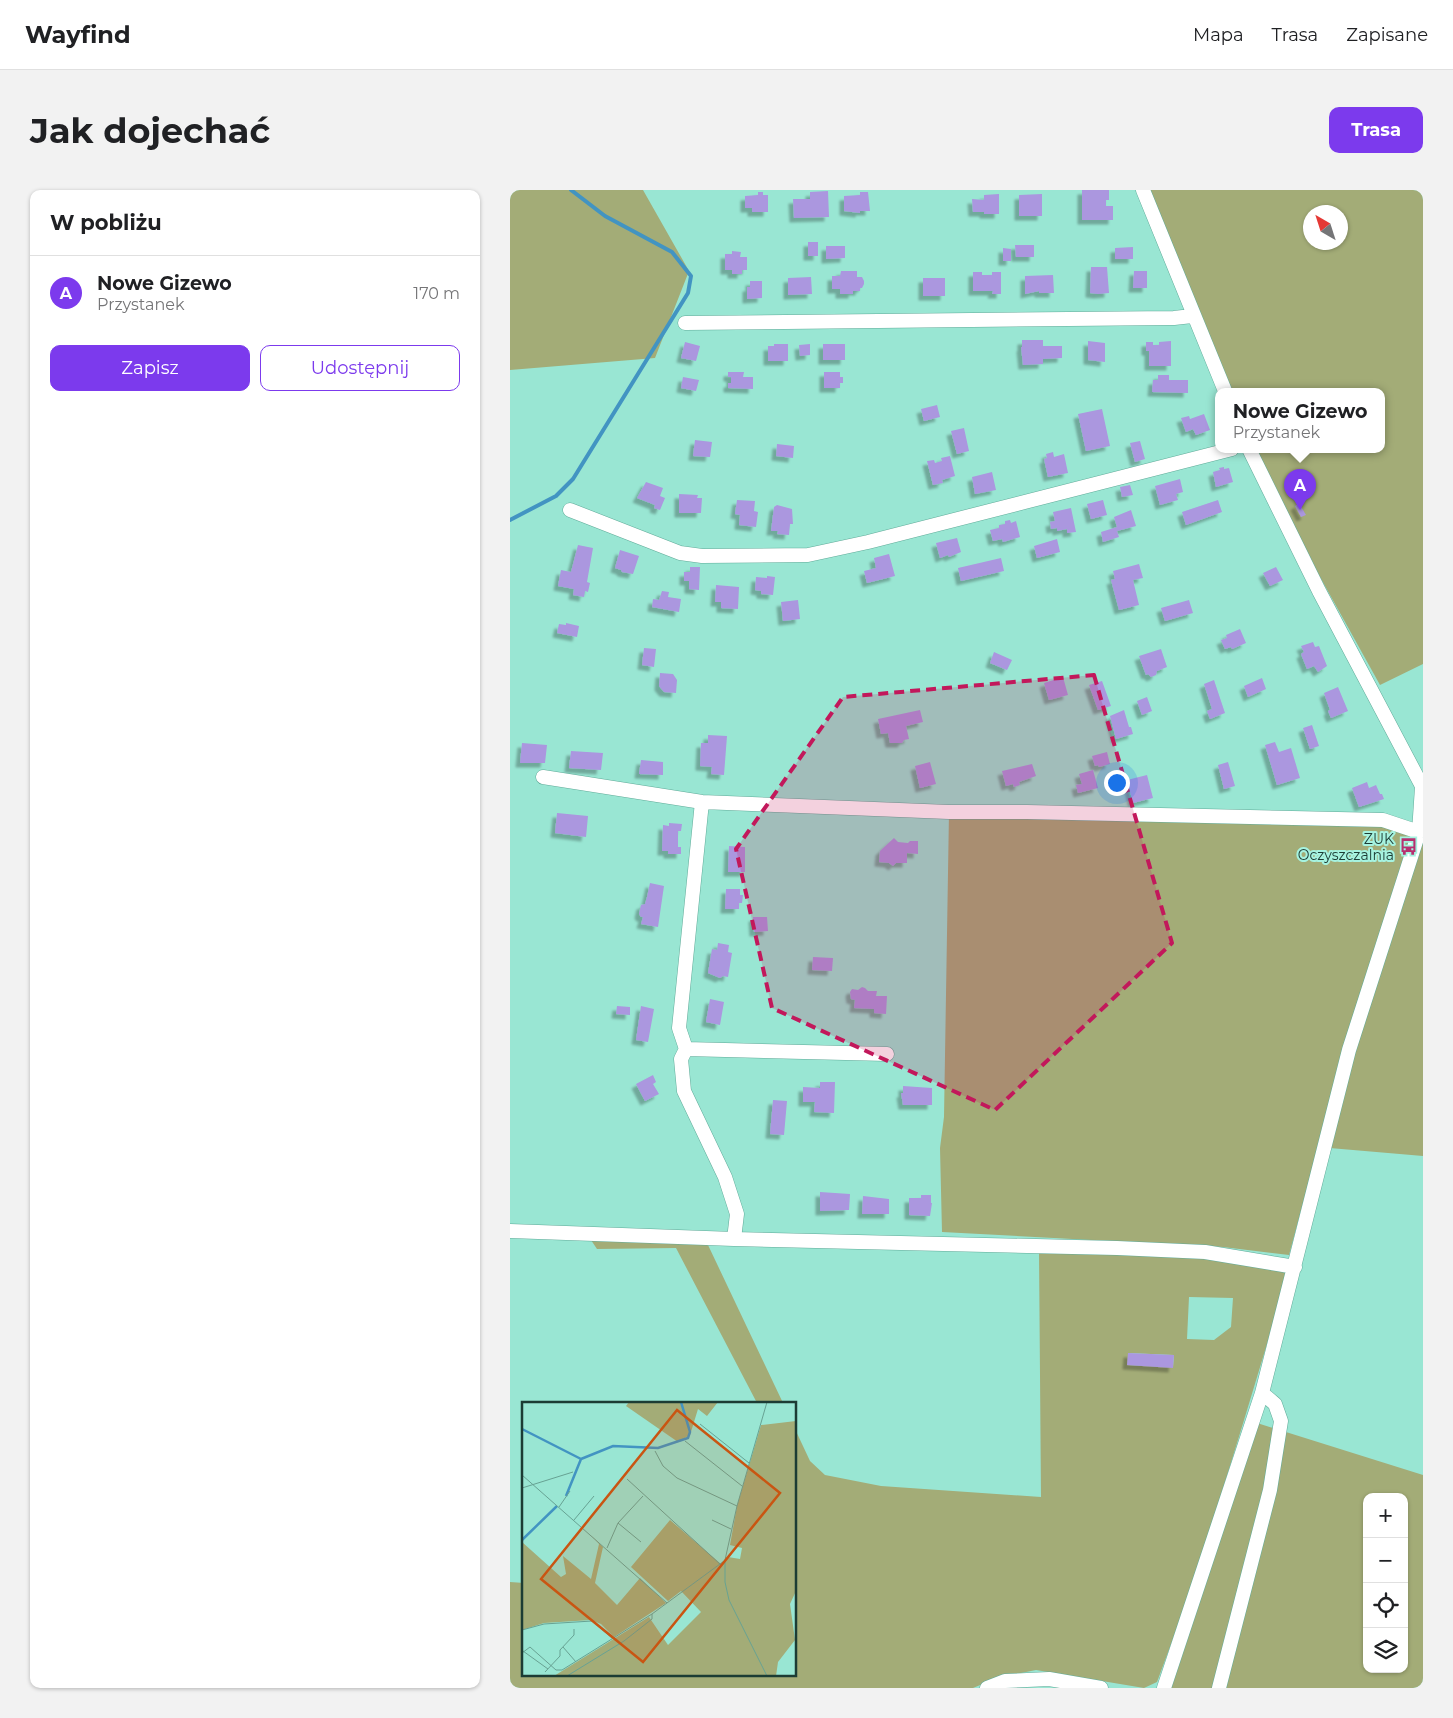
<!DOCTYPE html>
<html lang="pl">
<head>
<meta charset="utf-8">
<style>
  :root { --surface:#fff; --page:#f2f2f2; --text:#202124; --muted:#757577; --line:#e0e0e0; --accent:#7c3aed }
  body { margin:0; font-family:Montserrat,sans-serif; background:var(--page); color:var(--text) }
  .controls { position:absolute; right:15px; bottom:15px; display:grid; overflow:hidden; border-radius:10px; box-shadow:0 1px 4px #0004 }
  .controls button { width:45px; height:45px; display:grid; place-items:center; padding:0; border:0; border-bottom:1px solid var(--line); background:var(--surface); color:var(--text); font:25px sans-serif }
  .compass { position:absolute; left:793px; top:15px; width:45px; height:45px; border-radius:50%; background:var(--surface); box-shadow:0 1px 4px #0004; rotate:321deg }
  .you { position:absolute; left:606px; top:592px; width:18px; height:18px; margin:-12px; border:4px solid #fff; border-radius:50%; background:#1a73e8; box-shadow:0 0 0 8px #1a73e833 }
  .badge { display:grid; place-items:center; width:32px; height:32px; border-radius:50%; background:var(--accent); color:#fff; font-size:16px; font-weight:700 }
  .pin { position:absolute; translate:-50% -41px; filter:drop-shadow(0 1px 2px #0008) }
  .pin::after { content:''; position:absolute; top:26px; width:18px; height:15px; background:inherit; clip-path:polygon(0 0,100% 0,50% 100%) }
  .popup { position:absolute; left:705px; top:198px; width:170px; height:65px; box-sizing:border-box; display:grid; place-content:center; border-radius:10px; background:var(--surface); filter:drop-shadow(0 1px 4px #0005); font-size:16px; white-space:nowrap; color:var(--muted) }
  .popup b { font-size:19px; color:var(--text) }
  .popup::after { content:''; position:absolute; left:50%; top:100%; margin-left:-10px; border:10px solid transparent; border-top-color:var(--surface) }
  .list { margin:0; padding:0; list-style:none }
  h2 { display:flex; justify-content:space-between; align-items:center; height:65px; margin:0; padding:0 20px; font-size:21px }
  h2 small { font-size:16px; font-weight:400; color:var(--muted) }
  .list li { display:grid; grid-template-columns:32px 1fr auto; gap:15px; align-items:center; box-sizing:border-box; height:75px; padding:0 20px; border-top:1px solid var(--line) }
  .list b { display:block; font-size:19px; white-space:nowrap }
  .list p { margin:0; font-size:16px; white-space:nowrap; color:var(--muted) }
  .list em { font-size:16px; font-style:normal; color:var(--muted) }
  .actions { display:flex; gap:10px; padding:15px 20px }
  .actions a { flex:1; padding:11px 0; border:1px solid var(--accent); border-radius:10px; text-align:center; font-size:18px; color:var(--accent) }
  .actions .main { background:var(--accent); color:#fff }
  .icon { flex:none; width:28px; height:28px; fill:none; stroke:currentColor; stroke-width:2; stroke-linecap:round; stroke-linejoin:round }
  .map { position:relative; flex:none; width:913px; height:1498px; overflow:hidden; border-radius:10px }
  header { display:flex; align-items:center; gap:30px; box-sizing:border-box; height:70px; padding:0 25px; background:var(--surface); border-bottom:1px solid var(--line) }
  header strong { font-size:24px }
  nav { display:flex; gap:28px; margin-inline-start:auto; font-size:18px }
  .intro { display:flex; align-items:center; justify-content:space-between; box-sizing:border-box; height:120px; padding:0 30px }
  h1 { margin:0; font-size:35px }
  .button { padding:12px 22px; border-radius:10px; background:var(--accent); color:#fff; font-size:18px; font-weight:700 }
  main { display:flex; gap:30px; padding:0 30px }
  aside { flex:1; background:var(--surface); border-radius:10px; box-shadow:0 1px 4px #0004 }
  .map>svg:first-child { display:block }
</style>
</head>
<body>
<header>
<strong>Wayfind</strong>
<nav><a>Mapa</a><a>Trasa</a><a>Zapisane</a></nav>
</header>
<div class="intro"><h1>Jak dojechać</h1><a class="button">Trasa</a></div>
<main>
<aside>
<h2>W pobliżu<small></small></h2>
<ul class="list">
<li><span class="badge">A</span><div><b>Nowe Gizewo</b><p>Przystanek</p></div><em>170 m</em></li>
</ul>
<div class="actions"><a class="main">Zapisz</a><a>Udostępnij</a></div>
</aside>
<div class="map">
<svg width="913" height="1498" viewBox="0 0 913 1498">
  <defs>
    <filter id="shadow"><feDropShadow dx="-4.5" dy="4.5" stdDeviation="1" flood-color="#0004"/></filter>
  </defs>
  <rect width="100%" height="100%" fill="#99e6d3"/>
  <path fill="#a3ac77" fill-rule="evenodd" d="M0,0H133L179,81L145,168L0,180Z
    M633,0H913V474L870,495L739,259H871V201H715ZM801,22H831V52H801Z
    M913,621V966L808,957L779,1065L713,1057L432,1042L430,958L434,927L439,622L907,636Z
    M79,1047L198,1055L273,1213H247L166,1058L87,1059Z
    M529,1062L676,1066L779,1081C737,1219 698,1357 647,1492L634,1498L526,1480L487,1488L463,1498H0V1392L14,1393V1484H285V1239L300,1271L315,1285L371,1296L531,1307ZM679,1107L723,1108L721,1137L704,1150L677,1149ZM618,1163L664,1165L663,1177L618,1175Z
    M747,1233L913,1285V1498H660ZM857,1307H894V1479H857Z"/>
  <g fill="none" stroke-linecap="round" stroke-linejoin="round">
    <path stroke="#4294c2" stroke-width="4" d="M0,330L46,306L63,289L178,103L181,86L162,62L95,26L61,0"/>
  </g>
  <path fill="#ab97df" filter="url(#shadow)" d="M572,0H599V10H596V16H603V30H572Z
    M318,1L319,27L284,28L283,9H300V2Z
    M248,2H253V5H258V22H242V18H235V6L248,5Z
    M350,2H358L360,21H350V23L334,21V6L350,5Z
    M489,4V24H474V22H463L462,9L474,10V5Z
    M532,4V26H509V5Z
    M298,52H308V66H298Z
    M505,55H524V67H506Z
    M316,56H335V68L316,69Z
    M623,57V69H605V58Z
    M493,58L501,59V71H493Z
    M222,61L231,62L230,67H237V80H232V84H222V80H215V64H222Z
    M581,77H597L599,103L588,104L580,103Z
    M331,81H347V87H352L354,91V94L352,98H350V101H343V104H330V99H322V86H330Z
    M624,81H637V98H623Z
    M463,82H472V85H482V82H491V104H482L483,101H463Z
    M543,85L544,103H529V101L515,104V86Z
    M301,87L302,104L278,105V88Z
    M413,88H435V106H413Z
    M240,91H252V108L237,109V97H240Z
    M512,150H533V156H552V168L533,169V174L513,175L511,157H512Z
    M578,151L595,153V172L578,170Z
    M661,151V176H639V161H636V152H643V155H649V152Z
    M175,152L190,156L186,171L171,168Z
    M264,154H278V171H258V156H264Z
    M300,154V165L290,166L289,155Z
    M313,154H335V170H313Z
    M218,182H234L233,187H243V199L218,198V193H221V187H218Z
    M314,182H330V187H333V193H330V198H314Z
    M648,185H659V190H678V203L642,202L643,190H648Z
    M173,187L189,190L186,201L171,198Z
    M427,215L430,227L414,231L411,219Z
    M592,219L600,256L576,261L568,224Z
    M694,224L700,240L686,245L683,239L676,242L671,228L679,226L680,229Z
    M454,238L459,261L447,264L441,241Z
    M185,250L202,252L200,267L183,266Z
    M630,251L635,269L625,272L620,253Z
    M267,254L284,256L283,268L266,266Z
    M543,262L544,267L554,264L558,283L538,287L534,269L537,268L536,264Z
    M440,266L445,286L432,290L433,293L423,295L417,271L424,270L425,273L432,271L431,268Z
    M714,277V279L719,278L723,292L706,297L703,282L710,280L709,278Z
    M482,282L486,300L465,304L462,287Z
    M670,289L673,302L666,304L668,310L650,315L645,296Z
    M136,292L153,298L150,306L155,308L150,320L144,318L145,315L127,308Z
    M620,295L623,305L612,307L610,297Z
    M169,304L188,305L187,308H192L191,323H169Z
    M227,310L245,311L244,321L248,322L246,337L229,335L230,325L225,324Z
    M593,310L597,325L581,329L577,314Z
    M708,310L712,322L676,335L672,322Z
    M789,313L796,325L791,327L785,316Z
    M267,315L282,319L283,334H280L279,345L267,344L268,341H261L264,317Z
    M561,318L566,342L557,343V339L547,341V338L541,339L540,332L545,331L543,322Z
    M621,320L626,336L607,341L609,347L593,352L591,342L607,337L604,327Z
    M500,330L501,333L506,331L510,347L493,352L492,349L483,351L480,340L489,338V335L495,334V331Z
    M447,348L451,362L439,367L438,365L430,368L426,353Z
    M547,349L550,362L527,368L524,356Z
    M68,355L83,358L77,392L80,393L78,402L75,401L74,407L63,405L64,399L48,396L51,380L61,382Z
    M110,360L129,366L123,384L112,382L111,380L105,378Z
    M379,364L385,386L357,393L354,381L366,378L364,368Z
    M491,368L494,381L451,391L448,378Z
    M629,374L633,388L623,390L629,415L609,420L601,390L605,389L603,381Z
    M180,377H190L189,400L179,399V391H174V382H180Z
    M766,377L773,390L760,396L753,383Z
    M257,386L265,387L263,405L251,404V401L245,400L246,387L257,388Z
    M206,395L229,397L228,419L211,418V412H205Z
    M152,401L159,402L158,407L171,409L169,422L142,417L143,409L149,410Z
    M288,410L290,429L273,431L271,412Z
    M679,410L683,423L655,431L651,418Z
    M56,433L69,436L67,447L47,443L49,434L56,435Z
    M730,439L736,453L722,459L721,457L715,459L711,450L717,448L716,445Z
    M803,452L805,457L809,456L817,476L808,482L804,476L797,479L791,464L794,462L791,456Z
    M134,458L146,459L144,477L132,475Z
    M651,459L657,477L647,481L646,485L641,487L638,484L636,485L629,466Z
    M484,462L502,470L497,480L480,473Z
    M150,483L163,484L167,490L166,503L154,502L149,496Z
    M553,487L558,505L539,510L534,493Z
    M752,488L756,499L738,507L734,496Z
    M704,490L715,523L700,529L697,521L702,519L694,494Z
    M592,491L601,516L588,520L579,495Z
    M828,497L838,521L821,528L818,521L820,520L814,503Z
    M637,507L642,521L632,525L627,511Z
    M410,520L413,532L396,536L399,549L394,550L392,553H380L378,543L371,544L368,529Z
    M614,520L619,537H621L623,544L606,549L600,526Z
    M802,535L809,556L800,559L793,538Z
    M198,545L217,546L214,585L201,584L202,577L190,576L191,553H198Z
    M765,552L769,562L781,558L790,588L767,595L755,555Z
    M12,553L37,555L35,573H10Z
    M61,561L93,563L91,580L59,578Z
    M597,562L600,574L589,577L588,575L585,576L582,566Z
    M131,570L153,572V585L129,584Z
    M420,572L426,594L410,598L405,576Z
    M718,572L725,596L714,599L708,575Z
    M522,574L526,586L509,592L510,595L504,597L503,594L496,596L492,581Z
    M583,580L588,598L568,603L566,595L572,594L569,584Z
    M637,585L643,608L623,613L617,590Z
    M857,592L859,598L866,595L870,604H872L874,609L849,617L842,598Z
    M47,623L78,626L76,647L45,643Z
    M159,633L172,634L171,641H168V657H171V664H158V661H152L153,635L159,636Z
    M384,648L388,652L398,653L400,651H408V664L397,663V673H386L383,676L379,673L369,672L370,661Z
    M219,656L235,657V682H218Z
    M140,693L154,696L148,737L131,734L133,727H131L129,724L131,715L135,714L137,707Z
    M216,699H230V705H233L232,713H229V719H215Z
    M243,727H257L258,741L244,742Z
    M208,753L219,755L218,762L222,763L218,787L213,786L210,788L198,783L202,759L207,760Z
    M303,767L323,768L322,781L302,780Z
    M352,797L355,798L358,801H367L366,806H377L376,824L364,823V819L344,818L345,810L341,809L340,802L342,799L348,800Z
    M200,809L214,812L210,835L196,832Z
    M107,816L120,817V825L106,824Z
    M131,816L144,819L138,852L126,850Z
    M143,885L146,892L143,894L149,904L135,911L126,894Z
    M310,892H325L324,923L304,922L305,912H293V897L310,898Z
    M393,896L422,898V915H393L391,903H393Z
    M263,910L277,911L274,945L260,944Z
    M310,1002L340,1004L339,1020L310,1021Z
    M411,1005H421V1013H422L420,1026L399,1025V1008H411Z
    M353,1006L379,1009V1024H352Z
    M618,1163L664,1165L663,1178L617,1175Z"/>
  <g fill="none" stroke-linecap="round" stroke-linejoin="round">
    <defs>
      <path id="minor" d="M633,0L715,201
        M175,133L664,128L682,126
        M739,259L809,401L913,598
        M60,320L170,363L192,366L298,365L358,352L722,259
        M33,587L192,612L439,622H517L873,630L909,642
        M192,612L169,838L176,859L377,864
        M176,859L171,869L174,901L215,987L227,1024L224,1049
        M0,1041L224,1049L607,1058L695,1062L785,1077
        M477,1498L495,1491L539,1489L591,1498
        M654,1498L752,1203L839,860L909,642L912,597
        M709,1498L760,1300L771,1231L765,1214L752,1203"/>
    </defs>
    <use href="#minor" stroke="#60ab99" stroke-width="15"/>
    <use href="#minor" stroke="#fff" stroke-width="14"/>
  </g>
  <path fill="#c2185b" fill-opacity="0.2" stroke="#c2185b" stroke-width="4" stroke-dasharray="10 6" stroke-linejoin="round" d="M584,485L662,753L485,920L262,818L226,659L333,507Z"/>
  <defs>
    <symbol id="bus-bare" viewBox="-9 -9 18 18"><path d="M-5-6H5V4H4V6H2V4H-2V6H-4V4H-5ZM-3.5-4V0h7V-4ZM-3.5 1.2v1.5H-2V1.2ZM2 1.2v1.5H3.5V1.2Z" fill="#b83070" stroke="#a6f3e0" stroke-width="2.5" paint-order="stroke"/></symbol>
  </defs>
  <g fill-rule="evenodd">
    <use href="#bus-bare" x="886" y="644" width="25" height="25"/>
  </g>
  <g text-anchor="middle" dominant-baseline="central" stroke-width="4" stroke-linejoin="round" paint-order="stroke">
    <g font-size="14" fill="#1c3c34" stroke="#a6f3e0" text-anchor="end">
      <text x="884" y="649">ZUK<tspan x="884" dy="16">Oczyszczalnia</tspan></text>
    </g>
  </g>
  <g transform="translate(12 1212)">
    <rect width="274" height="274" fill="#99e6d3"/>
    <path d="M107,0H196L185,14L176,7L168,33L156,40L104,4ZM274,19V189L268,202L273,238L256,260L254,274H32L127,215L146,243L179,210L159,189L146,199L109,165L148,118L199,162L206,155L218,157L220,146L208,143L215,104L239,23ZM69,133L81,145L73,181L95,203L118,176L144,201L92,235L79,222L69,218L22,221L0,228V140L39,175L44,172L41,154L69,177L77,142Z" fill="#a3ac77"/>
    <path fill="none" stroke="#4294c2" stroke-width="2.5" d="M0,27L59,57L44,94M59,57L91,44L136,46L166,36L168,30L159,0M0,138L35,104"/>
    <path fill="none" stroke="#67a293" stroke-width="1" d="M178,22L227,61M163,39L220,84M133,49L141,64L155,76L215,104M0,73L145,201M105,77L199,163M0,86L51,70M37,105L48,89M52,118L72,94M190,118L209,127M119,140L96,121L121,94M85,146L96,121M0,228L22,222L70,219L91,237M41,245L54,260M1,249L26,267M0,251L8,245L34,268H40L130,212L202,159M23,270L38,254V248L52,233V227M45,274L102,239L130,217V212M245,274L207,198L203,180V158L215,104L245,0"/>
    <path fill="#c95512" fill-opacity="0.15" stroke="#c95512" stroke-width="2.5" d="M155,8L258,91L121,260L19,177Z"/>
    <rect width="274" height="274" fill="none" stroke="#1c3c34" stroke-width="2.5"/>
  </g>
</svg>
<div class="controls">
<button>+</button>
<button>−</button>
<button><svg class="icon" aria-label="locate" viewBox="0 0 24 24"><circle cx="12" cy="12" r="6"/><path d="M12 2v4M12 18v4M2 12h4M18 12h4"/></svg></button>
<button><svg class="icon" aria-label="layers" viewBox="0 0 24 24"><path d="M12 4l9 5-9 5-9-5zM3 14l9 5 9-5"/></svg></button>
</div>
<svg class="compass" viewBox="-18 -18 36 36"><path d="M0-13l5 13h-10z" fill="#e53935"/><path d="M0 13l5-13h-10z" fill="#757577"/></svg>
<div class="you"></div>
<div class="pin badge" style="left:790px;top:320px">A</div>
<div class="popup"><b>Nowe Gizewo</b>Przystanek</div>
</div>
</main>
</body>
</html>
